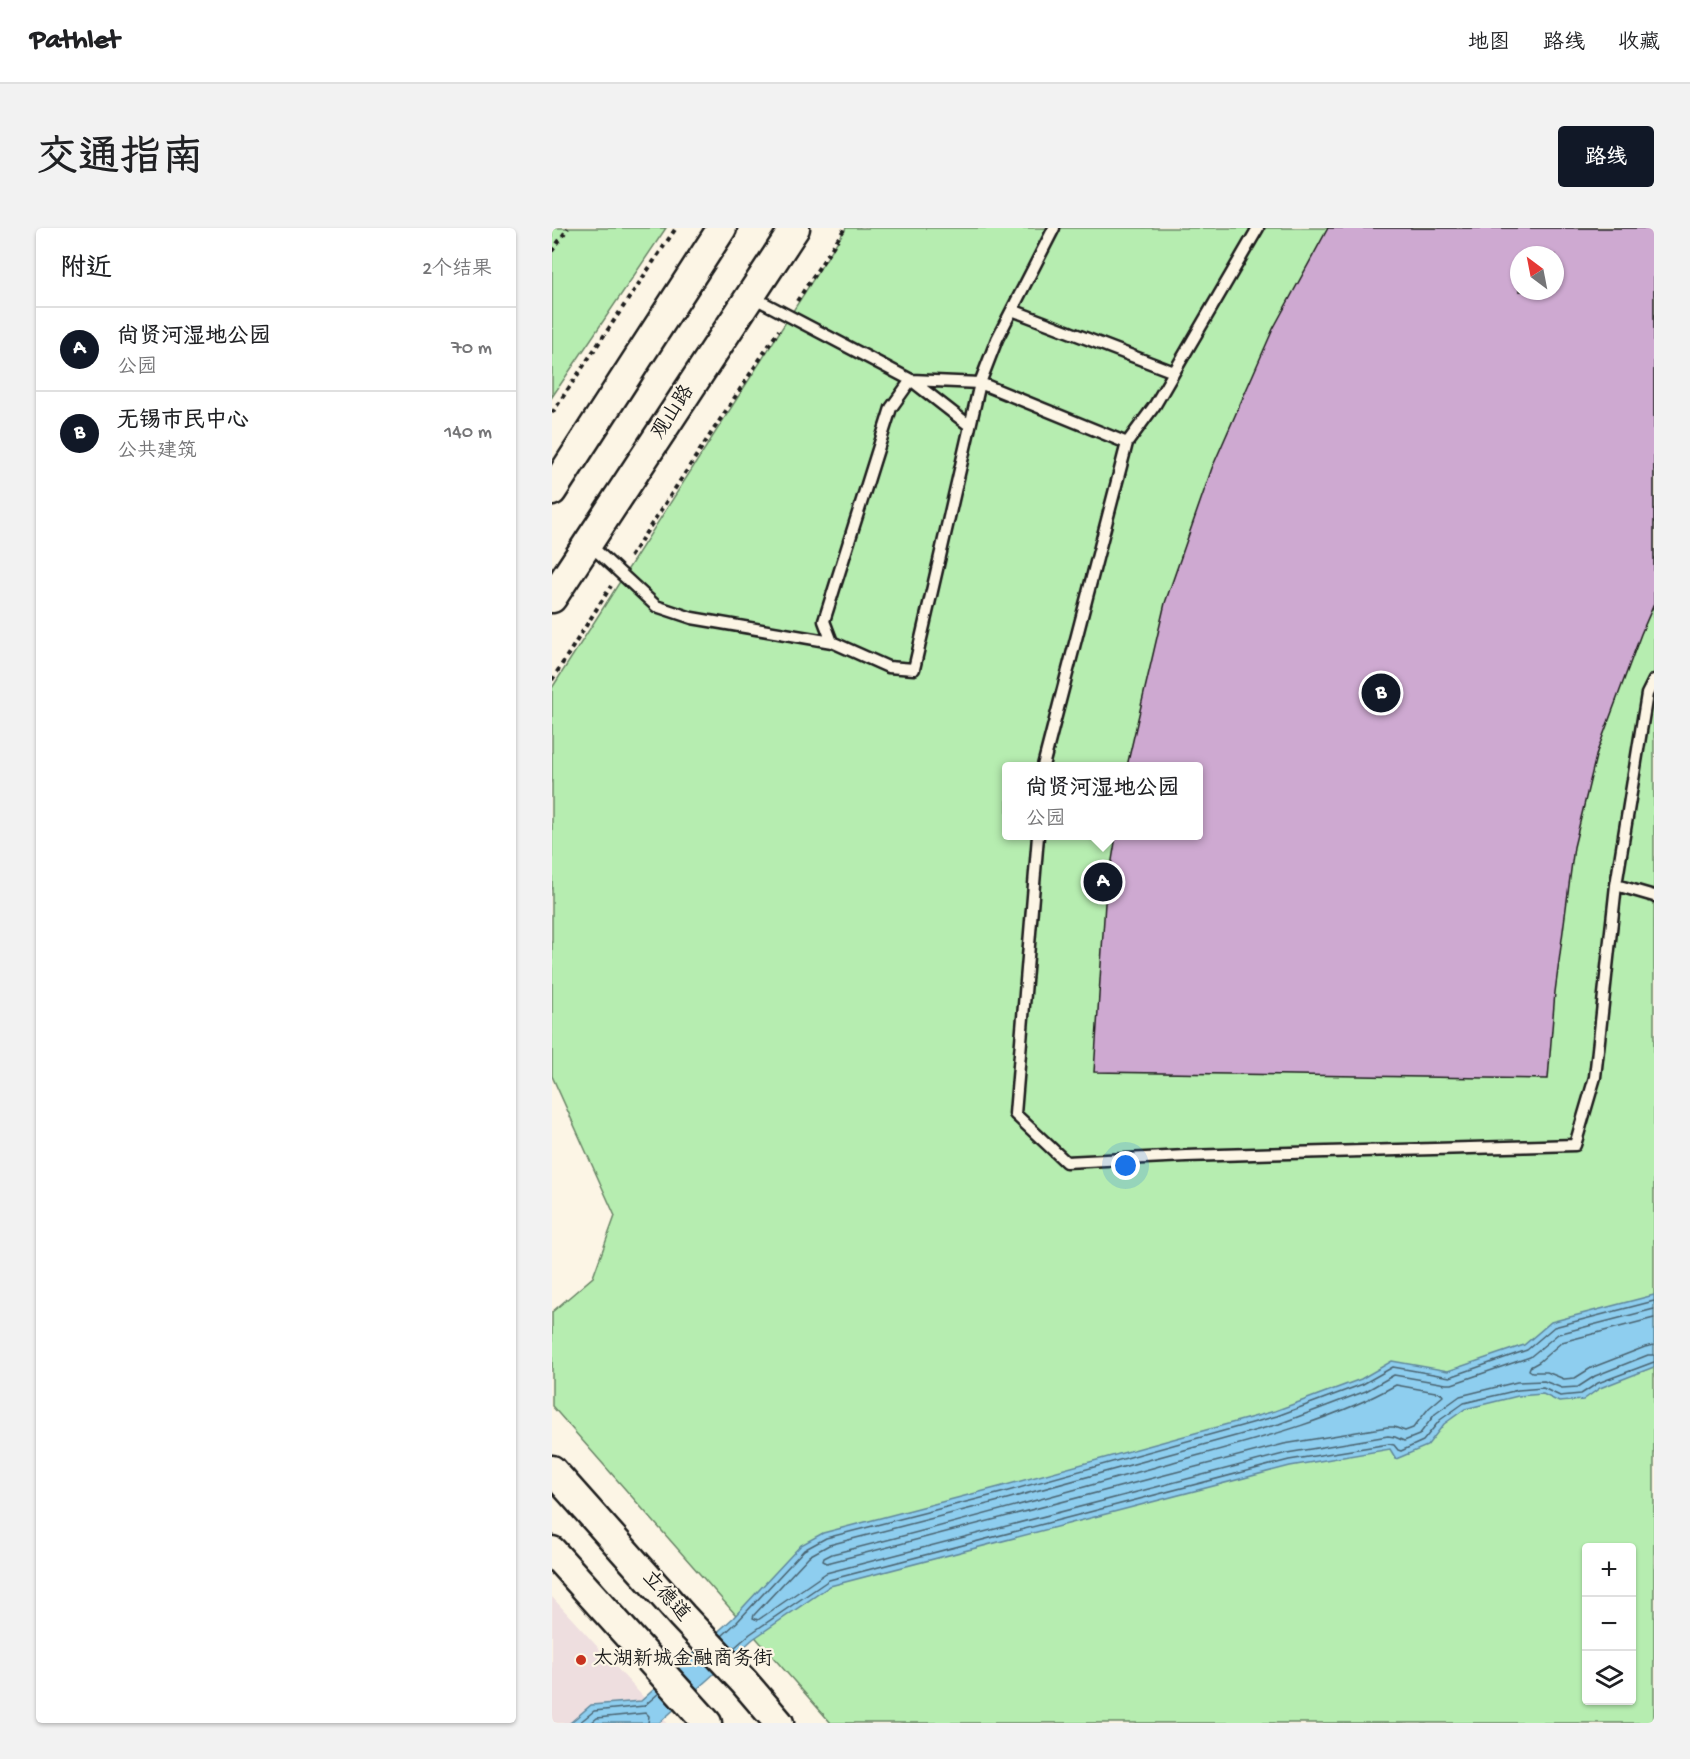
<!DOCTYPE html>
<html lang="zh">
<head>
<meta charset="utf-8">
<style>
  :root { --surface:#fff; --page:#f2f2f2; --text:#202124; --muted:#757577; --line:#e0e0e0; --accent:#111827 }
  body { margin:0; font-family:"Gochi Hand","LXGW WenKai TC",sans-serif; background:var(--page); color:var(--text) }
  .controls { position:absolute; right:18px; bottom:18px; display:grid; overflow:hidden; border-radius:6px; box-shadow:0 2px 4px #0004 }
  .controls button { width:54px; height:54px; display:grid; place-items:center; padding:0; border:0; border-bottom:2px solid var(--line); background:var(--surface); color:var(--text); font:30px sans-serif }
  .compass { position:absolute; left:958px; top:18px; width:54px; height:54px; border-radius:50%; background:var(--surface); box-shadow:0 2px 4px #0004; rotate:328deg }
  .you { position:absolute; left:574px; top:938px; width:21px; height:21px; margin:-15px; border:4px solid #fff; border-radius:50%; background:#1a73e8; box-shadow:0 0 0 9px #1a73e833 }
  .badge { display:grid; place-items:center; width:39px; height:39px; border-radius:50%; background:var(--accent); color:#fff; font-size:20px; font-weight:700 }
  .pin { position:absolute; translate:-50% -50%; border:3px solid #fff; box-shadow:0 2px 6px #0006 }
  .popup { position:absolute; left:450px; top:534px; width:201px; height:78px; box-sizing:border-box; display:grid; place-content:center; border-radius:6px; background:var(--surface); filter:drop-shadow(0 2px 4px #0005); font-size:20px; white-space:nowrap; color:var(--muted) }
  .popup b { font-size:22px; color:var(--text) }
  .popup::after { content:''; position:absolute; left:50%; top:100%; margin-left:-12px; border:12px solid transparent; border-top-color:var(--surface) }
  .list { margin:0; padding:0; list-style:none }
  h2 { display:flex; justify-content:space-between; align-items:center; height:78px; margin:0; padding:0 24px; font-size:26px }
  h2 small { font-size:20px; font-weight:400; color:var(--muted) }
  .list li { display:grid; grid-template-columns:39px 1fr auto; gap:18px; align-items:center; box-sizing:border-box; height:84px; padding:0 24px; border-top:2px solid var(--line) }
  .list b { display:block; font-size:22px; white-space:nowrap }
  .list p { margin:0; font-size:20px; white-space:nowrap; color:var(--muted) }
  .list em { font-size:20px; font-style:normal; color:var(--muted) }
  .icon { flex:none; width:33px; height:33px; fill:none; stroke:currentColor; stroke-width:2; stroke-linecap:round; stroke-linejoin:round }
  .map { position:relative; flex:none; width:1102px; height:1495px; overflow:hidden; border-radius:6px }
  header { display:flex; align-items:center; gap:36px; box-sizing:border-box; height:84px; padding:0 30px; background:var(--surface); border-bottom:2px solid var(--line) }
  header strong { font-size:28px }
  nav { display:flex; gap:33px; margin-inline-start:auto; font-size:21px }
  .intro { display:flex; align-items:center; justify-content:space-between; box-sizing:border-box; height:144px; padding:0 36px }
  h1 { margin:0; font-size:42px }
  .button { padding:15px 27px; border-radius:6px; background:var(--accent); color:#fff; font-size:21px; font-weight:700 }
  main { display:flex; gap:36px; padding:0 36px }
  aside { flex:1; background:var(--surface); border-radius:6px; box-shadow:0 2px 4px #0004 }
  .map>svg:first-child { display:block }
</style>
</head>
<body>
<header>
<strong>Pathlet</strong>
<nav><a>地图</a><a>路线</a><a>收藏</a></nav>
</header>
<div class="intro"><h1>交通指南</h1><a class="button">路线</a></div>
<main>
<aside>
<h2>附近<small>2个结果</small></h2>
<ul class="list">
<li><span class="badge">A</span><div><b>尚贤河湿地公园</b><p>公园</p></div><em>70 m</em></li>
<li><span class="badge">B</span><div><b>无锡市民中心</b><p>公共建筑</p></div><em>140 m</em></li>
</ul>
</aside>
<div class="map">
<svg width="1102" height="1495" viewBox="0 0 1102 1495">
  <rect width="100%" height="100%" fill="#fcf5e5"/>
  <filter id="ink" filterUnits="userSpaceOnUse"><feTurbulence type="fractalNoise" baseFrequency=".0167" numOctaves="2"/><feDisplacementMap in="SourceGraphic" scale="12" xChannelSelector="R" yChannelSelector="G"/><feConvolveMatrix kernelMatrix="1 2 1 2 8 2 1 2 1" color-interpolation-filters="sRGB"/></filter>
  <g filter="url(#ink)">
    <path fill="#eededf" d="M0,1369L115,1495H0Z"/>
    <path fill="#b6edb0" stroke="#698466" stroke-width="1.5" fill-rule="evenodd" d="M0,0H114L0,169Z
      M294,0H1102V1495H279L0,1178V1084L41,1049L63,988L0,848V460ZM967,27H1003V63H967ZM455,538H647V608H455ZM1034,1320H1080V1472H1034Z"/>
    <path fill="#8eceef" stroke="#60879b" stroke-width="1.5" d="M1102,1067V1139L1048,1160L1031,1172L1007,1174L991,1166L966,1168L913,1181L892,1196L875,1218L844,1231L838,1221L738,1238L278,1358L201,1411L107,1495H18L39,1477L89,1473L181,1390L249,1317L271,1305L447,1259L723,1183L809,1151L840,1133L896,1143L972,1117L999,1094Z"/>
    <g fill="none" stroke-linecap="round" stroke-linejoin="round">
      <path stroke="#4a6370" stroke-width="1.5" d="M1102,1081L1006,1106L978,1129L900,1156H894L842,1147L814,1163L727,1196L451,1272L277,1317L257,1328L202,1387L201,1390L206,1392L274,1345L735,1225L836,1208L843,1209L852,1213L867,1207L883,1186L908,1168L965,1154L992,1153L1010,1160L1026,1159L1043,1148L1096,1127H1102
        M1102,1090L1010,1114L987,1134L978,1139L977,1142L980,1144H995L1012,1151L1023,1150L1039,1140L1093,1119L1102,1117
        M844,1157L889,1165L891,1168L877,1180L861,1200L853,1203L842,1199H835L732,1216L275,1335L271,1333L272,1330L280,1326C389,1299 497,1269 604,1239C685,1216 770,1198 844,1157Z
        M170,1408L185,1394L252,1322L274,1310L449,1265L725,1188L811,1156L841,1139L898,1149L975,1122L1002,1099L1102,1073
        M182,1420L198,1406L277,1352L737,1232L837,1216L842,1217L846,1222L849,1223L871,1213L888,1192L912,1175L966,1162L991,1160L1008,1168L1029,1166L1046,1155L1102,1134
        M27,1495L42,1483L92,1478L107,1465
        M39,1495L45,1490L94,1485L97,1488L96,1495"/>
    </g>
    <path fill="#cea9d1" stroke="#1c1c1c" stroke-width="1.5" fill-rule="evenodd" d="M776,0H1102V376L1089,406L1045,524L1022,619L1003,764L996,851L542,844L553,675L564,608H647V538H575L613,375L660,240L721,101ZM967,27H1003V63H967Z"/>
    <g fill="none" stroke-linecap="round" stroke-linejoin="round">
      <defs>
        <path id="lane" d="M502,0L445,111L428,155L575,215
          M199,68L359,152L418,198
          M460,82L622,144
          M36,315L104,378L140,390L280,414L336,439L362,441L428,155L359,152L339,180L272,393L280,414
          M491,538L575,215L603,177L706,0
          M486,608L463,886L514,934L634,928L1023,917L1043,849L1064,657L1095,466L1102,452
          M1064,657L1102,668"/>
        <path id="secondary" d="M0,263L170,0
          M0,370L243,0
          M0,1242L130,1388L192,1454L227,1495
          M0,1323L155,1495"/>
      </defs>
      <use href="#lane" stroke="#1c1c1c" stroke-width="15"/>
      <use href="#secondary" stroke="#1c1c1c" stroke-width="33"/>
      <path stroke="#1c1c1c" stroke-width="4" stroke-dasharray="4.5 4.5" stroke-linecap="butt" d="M0,23L16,0
        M245,73L293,0
        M0,185L124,0
        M78,329L227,102
        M0,452L59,358"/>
      <use href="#lane" stroke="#fcf5e5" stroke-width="10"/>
      <use href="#secondary" stroke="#fcf5e5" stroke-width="28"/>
    </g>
  </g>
  <circle fill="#c8321e" stroke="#fcf5e5" stroke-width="2" cx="29" cy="1432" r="6"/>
  <g text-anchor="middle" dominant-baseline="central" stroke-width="4.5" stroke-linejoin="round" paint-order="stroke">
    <g font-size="20" fill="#1c1c1c" stroke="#fcf5e5">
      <text transform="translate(122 185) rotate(-57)">观山路</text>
      <text transform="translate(113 1369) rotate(48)">立德道</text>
    </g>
    <g font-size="20" fill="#1c1c1c" stroke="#fcf5e5" text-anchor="start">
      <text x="41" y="1432">太湖新城金融商务街</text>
    </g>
  </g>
</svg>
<div class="controls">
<button>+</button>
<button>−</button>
<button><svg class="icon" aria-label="layers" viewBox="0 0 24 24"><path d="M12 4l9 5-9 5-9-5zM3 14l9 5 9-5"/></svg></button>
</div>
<svg class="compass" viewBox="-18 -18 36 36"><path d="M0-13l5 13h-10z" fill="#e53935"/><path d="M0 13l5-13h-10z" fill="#757577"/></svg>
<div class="you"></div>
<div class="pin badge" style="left:551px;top:654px">A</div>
<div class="popup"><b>尚贤河湿地公园</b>公园</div>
<div class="pin badge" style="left:829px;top:465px">B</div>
</div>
</main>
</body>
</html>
